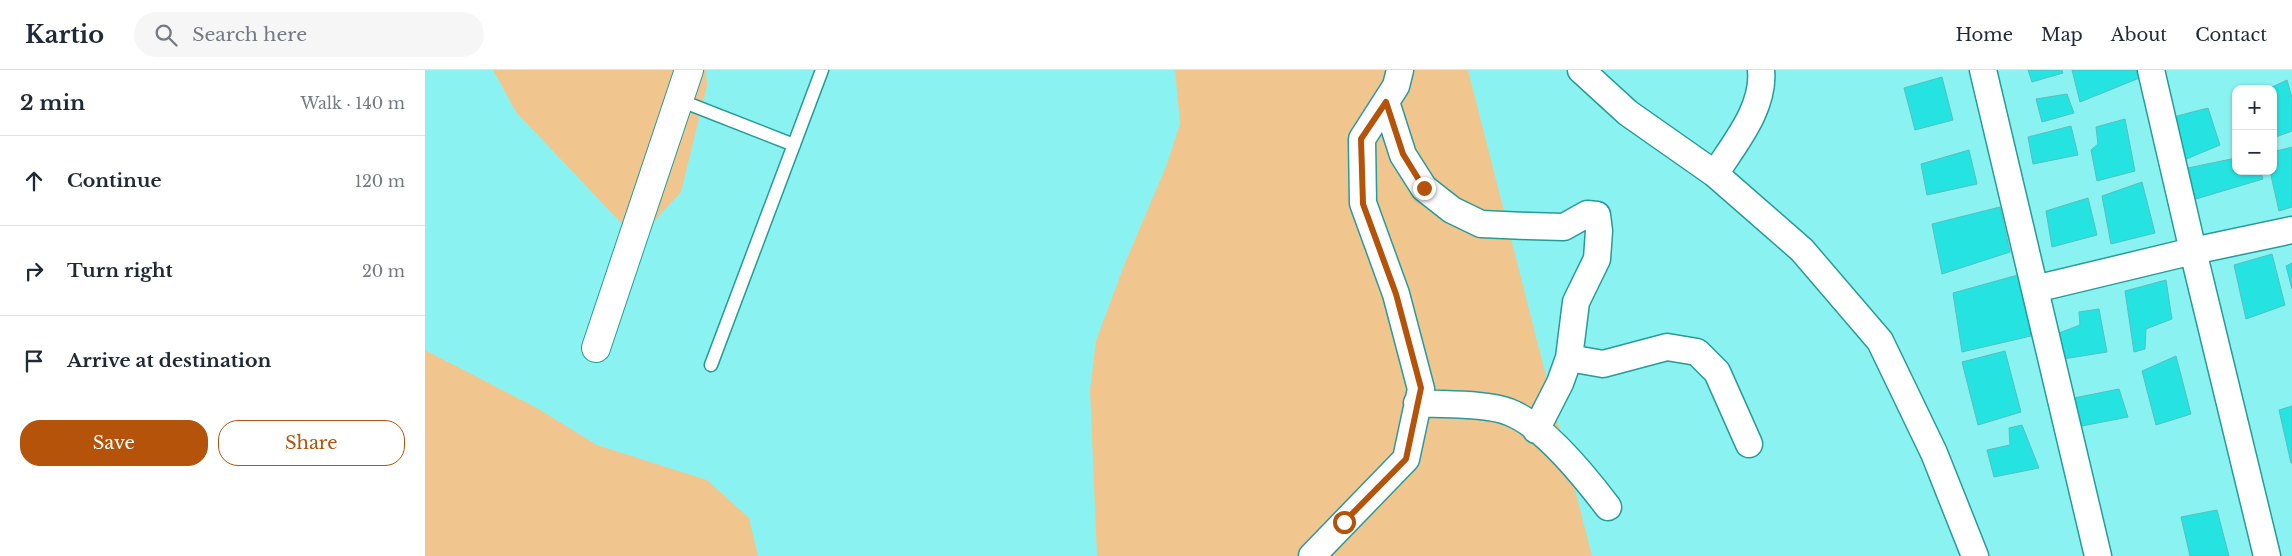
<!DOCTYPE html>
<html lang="en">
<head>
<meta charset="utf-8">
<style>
  :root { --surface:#fff; --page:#f6f6f7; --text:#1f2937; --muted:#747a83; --line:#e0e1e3; --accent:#b45309 }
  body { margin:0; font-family:"Libre Baskerville",serif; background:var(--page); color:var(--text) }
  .controls { position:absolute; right:15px; top:15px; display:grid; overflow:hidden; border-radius:10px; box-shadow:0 1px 4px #0004 }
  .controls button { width:45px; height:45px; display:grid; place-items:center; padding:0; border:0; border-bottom:1px solid var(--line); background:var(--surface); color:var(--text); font:25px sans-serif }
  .stop { position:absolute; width:15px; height:15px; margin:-11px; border:4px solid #b45309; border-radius:50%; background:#fff }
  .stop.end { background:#b45309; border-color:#fff; box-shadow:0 1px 5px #0008 }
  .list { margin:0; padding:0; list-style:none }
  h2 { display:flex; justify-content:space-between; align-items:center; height:65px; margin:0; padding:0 20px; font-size:21px }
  h2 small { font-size:16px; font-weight:400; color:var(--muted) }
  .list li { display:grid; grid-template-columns:32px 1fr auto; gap:15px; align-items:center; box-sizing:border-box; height:90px; padding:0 20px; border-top:1px solid var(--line) }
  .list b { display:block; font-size:19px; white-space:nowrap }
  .list em { font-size:16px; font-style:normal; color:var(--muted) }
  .actions { display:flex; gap:10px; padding:15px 20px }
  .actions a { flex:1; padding:11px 0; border:1px solid var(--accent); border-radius:20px; text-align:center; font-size:18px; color:var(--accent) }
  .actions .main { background:var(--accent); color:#fff }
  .icon { flex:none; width:28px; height:28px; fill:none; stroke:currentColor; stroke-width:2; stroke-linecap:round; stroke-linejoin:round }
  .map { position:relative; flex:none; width:1867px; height:486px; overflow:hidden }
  header { display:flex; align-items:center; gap:30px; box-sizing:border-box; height:70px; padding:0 25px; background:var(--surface); border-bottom:1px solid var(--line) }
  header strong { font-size:24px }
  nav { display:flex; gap:28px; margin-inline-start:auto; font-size:18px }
  .search { width:350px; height:45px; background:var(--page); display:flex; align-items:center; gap:12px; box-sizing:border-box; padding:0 18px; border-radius:28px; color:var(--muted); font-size:19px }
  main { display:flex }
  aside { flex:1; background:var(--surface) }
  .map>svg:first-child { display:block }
</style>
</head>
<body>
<header>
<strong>Kartio</strong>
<div class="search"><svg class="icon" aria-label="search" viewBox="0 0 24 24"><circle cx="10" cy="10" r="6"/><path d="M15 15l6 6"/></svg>Search here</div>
<nav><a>Home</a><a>Map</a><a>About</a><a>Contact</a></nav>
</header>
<main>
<aside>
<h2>2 min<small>Walk · 140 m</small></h2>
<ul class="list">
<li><svg class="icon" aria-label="ahead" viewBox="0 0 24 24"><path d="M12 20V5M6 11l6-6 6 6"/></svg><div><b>Continue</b></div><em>120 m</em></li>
<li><svg class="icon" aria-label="right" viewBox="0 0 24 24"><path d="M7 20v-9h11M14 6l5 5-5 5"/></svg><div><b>Turn right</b></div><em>20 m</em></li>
<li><svg class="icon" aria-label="arrive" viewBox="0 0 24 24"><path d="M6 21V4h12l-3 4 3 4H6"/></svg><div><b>Arrive at destination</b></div></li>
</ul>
<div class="actions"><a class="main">Save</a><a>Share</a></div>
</aside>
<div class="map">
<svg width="1867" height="486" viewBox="0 0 1867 486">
  <rect width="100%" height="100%" fill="#8af3f1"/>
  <path fill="#f1c68e" d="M68,0H281L282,16L256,122L223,158L198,155L91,42Z
    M750,0H1043L1167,486H672L665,320L671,271L698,198L742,94L755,54Z
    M0,280L112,338L172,375L282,410L324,448L333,486H0Z"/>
  <path fill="#25e3e1" stroke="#55c0be" d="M1603,0H1637L1638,3L1607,12Z
    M1647,0H1716L1717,7L1655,32Z
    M1517,7L1528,50L1490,60L1479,18Z
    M1862,10L1867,28V61L1848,68V19H1843Z
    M1642,24L1649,43L1617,52L1611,29Z
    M1783,38L1795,75L1759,90L1752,46Z
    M1700,49L1710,101L1672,111L1666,80L1673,74L1671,57Z
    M1646,56L1653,85L1608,94L1603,67Z
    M1867,77V137L1854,141L1845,101H1848V82Z
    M1544,80L1552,114L1502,125L1496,94Z
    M1811,88V101H1835L1838,109L1771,129L1763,98Z
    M1717,112L1730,163L1686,174L1677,126Z
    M1663,128L1672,165L1627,177L1621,141Z
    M1575,137L1585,182L1517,204L1507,154Z
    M1847,184L1860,235L1821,249L1809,195Z
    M1867,193V219L1861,196Z
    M1593,205L1606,266L1537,282L1528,223Z
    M1741,210L1747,249L1721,259L1720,279L1709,282L1700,221Z
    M1674,239L1682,282L1638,289L1634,263L1655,255L1654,242Z
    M1580,281L1596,342L1553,355L1537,292Z
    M1751,286L1766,344L1731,355L1717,301Z
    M1694,319L1703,347L1657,356L1649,328Z
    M1867,336V393H1866L1854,340Z
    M1597,355L1614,398L1569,407L1562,380L1585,375L1584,358Z
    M1792,440L1804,486H1765L1756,447Z"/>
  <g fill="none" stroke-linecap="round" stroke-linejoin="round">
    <defs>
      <path id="service" d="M254,30L369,75
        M286,295L397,0"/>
      <path id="minor" d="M1156,0L1203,43L1290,104L1377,180L1455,271L1509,383L1550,486
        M1558,0L1673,486
        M1726,0L1768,181L1867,160
        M961,32L978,85L999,118L1027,140L1056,154L1103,156L1139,157L1162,144L1172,145L1174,161L1172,189L1151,232L1144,288L1135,313L1111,360
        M1290,104C1309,74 1340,38 1336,0
        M1610,219L1768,181L1842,486
        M1144,288L1178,294L1242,277L1272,282L1292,302L1324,374
        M992,333C1018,335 1062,333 1084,342C1119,355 1161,408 1183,437
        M887,486L981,389L996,319L971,224L938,133L937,69L971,16L975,0"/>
      <path id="tertiary" d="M171,278L264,0"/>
    </defs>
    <use href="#service" stroke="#279b99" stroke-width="15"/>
    <use href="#minor" stroke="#279b99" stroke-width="29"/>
    <use href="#tertiary" stroke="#279b99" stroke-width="30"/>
    <use href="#service" stroke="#fff" stroke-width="12"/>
    <use href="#minor" stroke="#fff" stroke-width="26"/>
    <use href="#tertiary" stroke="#fff" stroke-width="28"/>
  </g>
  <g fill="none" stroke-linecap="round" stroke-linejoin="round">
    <path stroke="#b45309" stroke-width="6" d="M919,452L981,389L996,318L971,224L938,134L936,69L961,32L978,84L999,118"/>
  </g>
</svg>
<div class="controls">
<button>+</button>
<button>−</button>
</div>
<div class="stop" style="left:919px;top:452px"></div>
<div class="stop end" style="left:999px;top:118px"></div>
</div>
</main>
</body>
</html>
